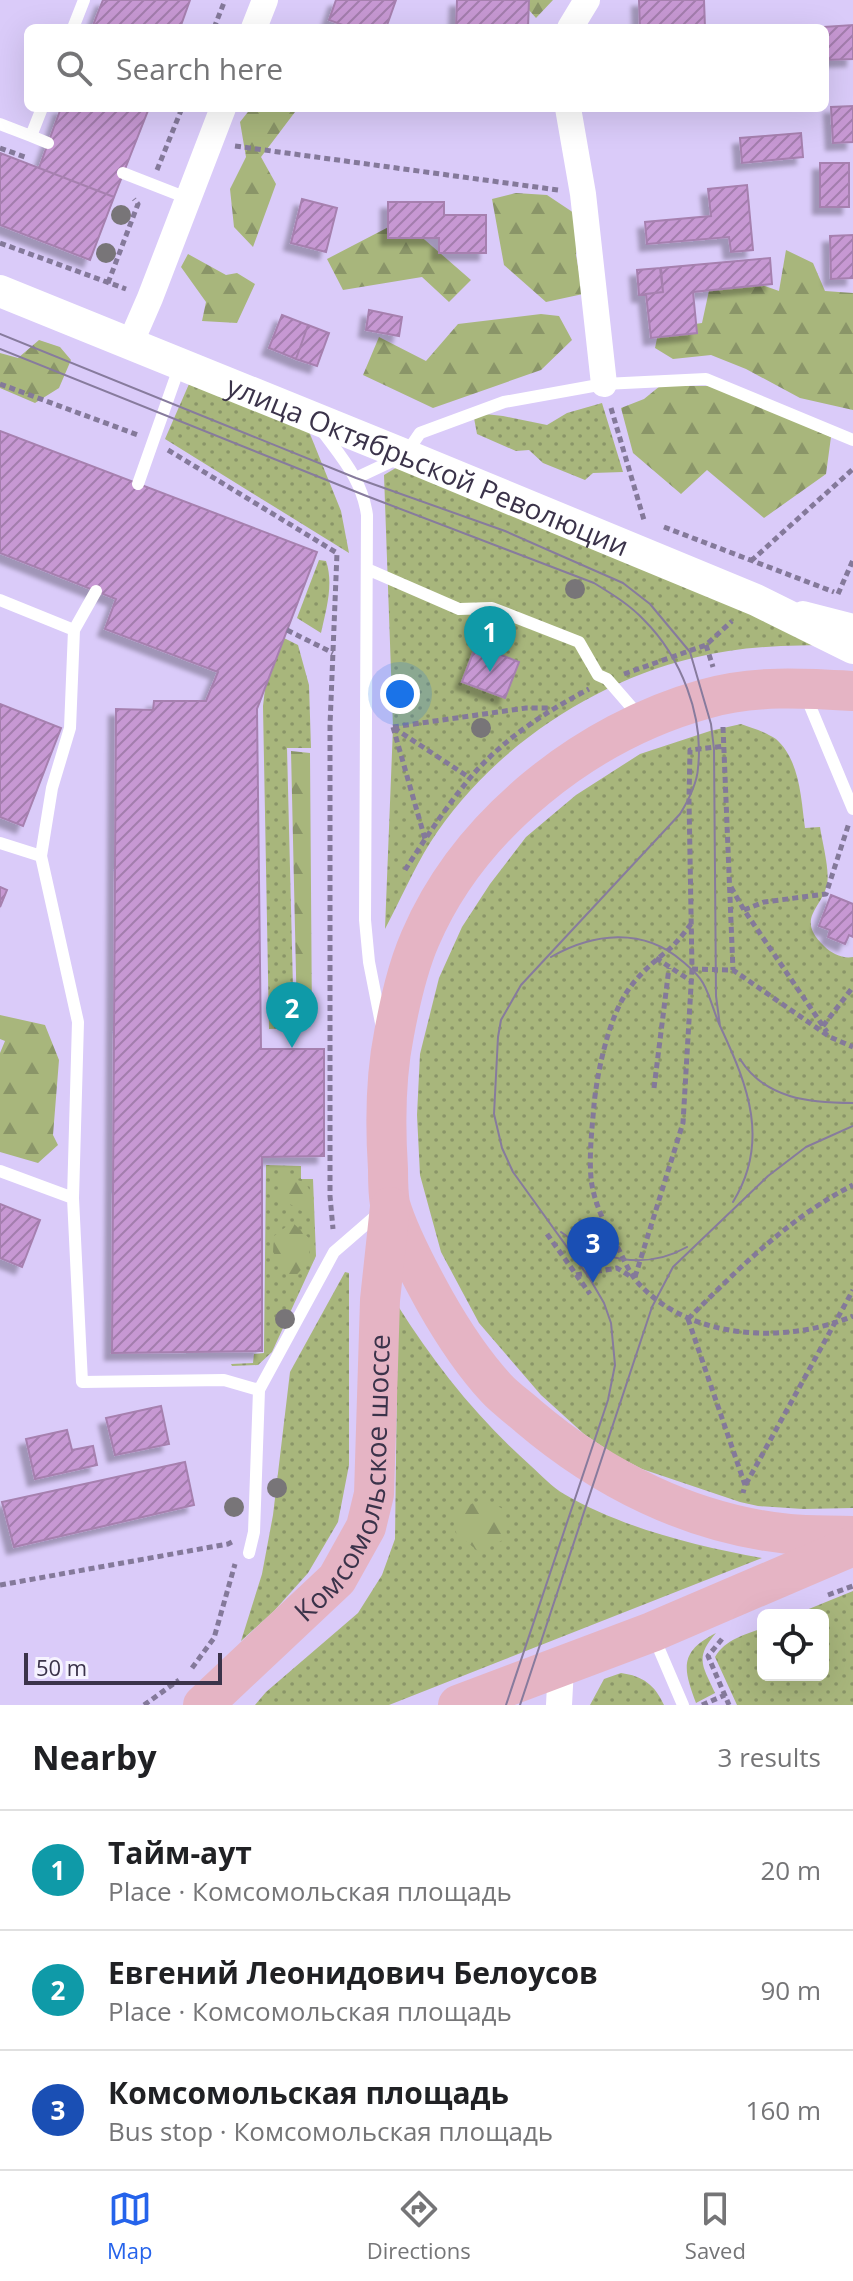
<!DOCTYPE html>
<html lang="en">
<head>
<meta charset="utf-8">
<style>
  :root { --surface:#fff; --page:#f2f2f2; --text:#202124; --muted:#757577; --line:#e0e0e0; --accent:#2563eb }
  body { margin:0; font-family:"Open Sans",sans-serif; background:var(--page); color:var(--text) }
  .controls { position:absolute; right:24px; bottom:24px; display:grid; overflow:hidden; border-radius:12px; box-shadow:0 8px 32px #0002 }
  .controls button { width:72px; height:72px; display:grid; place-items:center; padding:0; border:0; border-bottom:2px solid var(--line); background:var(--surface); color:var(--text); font:40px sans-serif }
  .scale { position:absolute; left:24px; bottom:20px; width:198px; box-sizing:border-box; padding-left:8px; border:4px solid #3b334a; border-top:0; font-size:22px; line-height:28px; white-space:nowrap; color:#3b334a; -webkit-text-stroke:6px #f6f3ff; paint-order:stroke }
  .you { position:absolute; left:400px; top:694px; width:28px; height:28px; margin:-20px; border:6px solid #fff; border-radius:50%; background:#1a73e8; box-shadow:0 0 0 12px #1a73e833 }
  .badge { display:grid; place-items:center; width:52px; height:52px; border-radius:50%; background:var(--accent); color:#fff; font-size:26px; font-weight:700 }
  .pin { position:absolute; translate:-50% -66px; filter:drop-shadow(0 2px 4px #0008) }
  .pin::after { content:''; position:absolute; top:42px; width:28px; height:24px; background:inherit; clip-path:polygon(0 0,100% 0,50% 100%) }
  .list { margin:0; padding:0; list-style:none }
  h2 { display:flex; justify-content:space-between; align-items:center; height:104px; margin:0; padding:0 32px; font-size:34px }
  h2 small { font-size:26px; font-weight:400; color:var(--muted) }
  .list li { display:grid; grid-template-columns:52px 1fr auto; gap:24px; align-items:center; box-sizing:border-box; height:120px; padding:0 32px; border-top:2px solid var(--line) }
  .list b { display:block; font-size:30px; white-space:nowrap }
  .list p { margin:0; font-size:26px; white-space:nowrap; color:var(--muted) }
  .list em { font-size:26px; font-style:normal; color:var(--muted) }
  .icon { flex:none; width:44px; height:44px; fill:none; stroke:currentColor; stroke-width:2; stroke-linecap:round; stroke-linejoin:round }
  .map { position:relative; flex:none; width:853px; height:1705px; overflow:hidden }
  .search { position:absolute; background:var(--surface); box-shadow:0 8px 32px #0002; left:24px; right:24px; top:24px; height:88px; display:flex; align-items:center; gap:20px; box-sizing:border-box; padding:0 28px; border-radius:12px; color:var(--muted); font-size:30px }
  .sheet { height:464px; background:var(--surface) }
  nav { display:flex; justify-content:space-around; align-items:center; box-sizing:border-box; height:112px; border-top:2px solid var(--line); background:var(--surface); font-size:22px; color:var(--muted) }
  nav a { display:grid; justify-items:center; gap:4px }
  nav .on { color:var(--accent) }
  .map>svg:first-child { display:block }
</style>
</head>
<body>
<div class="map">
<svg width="853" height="1705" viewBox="0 0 853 1705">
  <defs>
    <pattern id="grass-dots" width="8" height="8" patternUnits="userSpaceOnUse" patternTransform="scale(2)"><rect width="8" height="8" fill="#a8b67c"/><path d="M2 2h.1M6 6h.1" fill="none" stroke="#8a9568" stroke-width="1.8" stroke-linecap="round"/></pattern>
    <pattern id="forest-firs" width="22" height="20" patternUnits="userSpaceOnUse" patternTransform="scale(2)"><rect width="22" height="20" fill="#a8b67c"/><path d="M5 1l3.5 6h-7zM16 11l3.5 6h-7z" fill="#8a9568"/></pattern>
    <pattern id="building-hatch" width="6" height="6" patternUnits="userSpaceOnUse" patternTransform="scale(2)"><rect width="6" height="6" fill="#c798d3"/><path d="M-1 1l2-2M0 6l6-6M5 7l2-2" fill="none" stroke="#a37dad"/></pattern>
    <filter id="shadow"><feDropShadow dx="-7" dy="7" stdDeviation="2" flood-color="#0004"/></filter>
  </defs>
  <rect width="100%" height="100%" fill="#dacbf9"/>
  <path fill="url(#grass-dots)" d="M189,384L308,429L341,511L349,553L165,439Z
    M602,403L623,472L593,473L585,480L543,463L529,450L516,451L477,434L474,418L485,414L503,416L547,425L567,413Z
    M399,466L838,645C789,645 741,646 693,658C589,683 488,752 430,843C413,870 400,901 385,929L393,727L384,475Z
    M319,560L326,561C334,584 326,610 321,633L297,618Z
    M284,638L298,645L309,685L311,748H287L294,1028L269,1029L263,706L265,689Z
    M741,724C752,728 766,732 776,739C800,760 801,799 805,828L820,827C822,841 830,871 827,884C822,909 795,918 824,946C832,954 843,959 853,957V1508L803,1509L758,1506L740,1502L642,1469L615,1455L584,1434L541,1395L479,1323L441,1252L420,1175L417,1115L420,1054L439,978L462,927L490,884L526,837L576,795L640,754L710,731Z
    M266,1165L301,1166V1179H313L316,1256L272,1352L258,1365L232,1366L231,1364L253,1363L254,1354L264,1353Z
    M345,1272L349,1273V1465L338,1522L308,1573L274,1611L241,1641L262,1574L273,1515L290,1372Z
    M398,1306C435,1365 479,1420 531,1466C541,1475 552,1487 564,1494C623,1528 695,1546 762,1558L389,1705H255L266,1692L358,1613L382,1575L395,1539Z
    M853,1591V1705H737L715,1657C726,1639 744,1635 763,1628V1675H823V1615H794Z
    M716,1633C694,1658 703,1666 715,1693L696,1703C683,1668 679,1652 716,1633Z
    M621,1673C643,1676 655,1685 664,1705H590L604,1679Z"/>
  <path fill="url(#forest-firs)" d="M520,0H553L536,18Z
    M251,108H298L261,157L276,184L253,247L234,227L230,189L246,157L240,122Z
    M516,193L547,195L580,217L576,255L583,294L546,302L504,265L492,199Z
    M402,220L471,280L449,302L422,277L343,290L327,259Z
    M786,250L813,263L825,291L853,293V410L800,398L746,369L711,355L673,359L655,348L659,329L702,323L710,286L740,277L779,291Z
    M188,254L226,275L237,273L255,284L237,323L202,321L206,302L181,267Z
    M541,314L559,316L572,340L541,370L433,408L363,375L379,337L426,361L458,324Z
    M39,340L60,347L71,360L59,388L35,403L0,388V353L18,358Z
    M660,386H718L831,437L826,474L764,518L707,470L681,494L633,453L621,408L644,399Z
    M291,751L310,753L312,1022L297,1018Z
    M0,1015L45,1025L59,1060L53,1135L58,1145L38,1163L0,1152V1053L5,1041L0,1039Z
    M281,1176L305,1182L314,1198L308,1215L280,1198Z
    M292,1222L311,1240L308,1262L291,1281L273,1252L274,1236Z
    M484,1499L505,1510L507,1538L479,1552L455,1532L456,1510Z"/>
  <path fill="url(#building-hatch)" stroke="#a680af" stroke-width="2" filter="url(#shadow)" d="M103,0H190L180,28H92Z
    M336,0H396L386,28H351L329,20Z
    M457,0H529L528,28H456Z
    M639,0H704L705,28H640Z
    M853,25V59L825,60V28H808Z
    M853,106V142L833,143L831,107Z
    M61,108H149L114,197L39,168Z
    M801,133L803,157L742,163L740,138Z
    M0,153L114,197L90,260L0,225Z
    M820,163H849V207H820Z
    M747,185L753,250L731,252L729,237L647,244L645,222L711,216L708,189Z
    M302,199L337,208L326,252L291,243Z
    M388,202H444V215H486V253H439V238H388Z
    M853,235V278L831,279L830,236Z
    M770,258L772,284L693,292L697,333L651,338L646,294L663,292L661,268Z
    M660,268L663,292L639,295L637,270Z
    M369,310L402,317L399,336L366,330Z
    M282,315L308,325L296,359L269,348Z
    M308,325L329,333L317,366L296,359Z
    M0,431L317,552L257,709L261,1049H324V1156L262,1157V1351L112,1353L116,709L153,710L154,701H206L218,672L105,629L116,599L0,553Z
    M476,645L519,662L505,698L462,682Z
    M0,704L61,728L23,826L0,817Z
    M0,887L7,890L0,907Z
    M831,895L853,904V937L849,935L845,944L828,937L830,930L819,926Z
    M0,1204L40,1220L22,1267L0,1258Z
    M161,1406L169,1444L115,1455L106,1418Z
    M67,1430L72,1450L93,1446L97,1465L35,1479L26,1439Z
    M185,1462L194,1505L14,1547L2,1502Z"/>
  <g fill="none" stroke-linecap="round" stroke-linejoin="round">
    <path stroke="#84799a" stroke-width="5" stroke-dasharray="6 4" stroke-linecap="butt" d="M214,28L225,0
      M235,146L558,190
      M0,148L25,157
      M157,170L182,108
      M0,243L126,289
      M108,283L138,204L134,199
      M0,384L138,435
      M611,408L644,520
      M168,450L337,553L330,725V1196L333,1229
      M664,527L834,592
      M751,561L853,469
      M838,594L853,560
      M287,630L333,653
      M706,645L713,667
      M624,674L706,645L732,621
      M393,727L526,708H551
      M393,727L425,839
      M723,727L733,970
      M394,728L470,778
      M405,870C425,839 446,807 470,778C502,740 545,712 589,689
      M731,887L744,910L827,1032
      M744,910L764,902L826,894L849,823
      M691,924C684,933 676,944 667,951C652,963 635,978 625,995C608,1022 597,1073 594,1105C592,1129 589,1154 591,1178C593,1200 605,1226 617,1246C624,1259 630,1276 642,1287C694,1340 787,1344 853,1316
      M656,958L691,981
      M692,969L733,970L830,1037L853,1047
      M823,1026L853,987
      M654,1088L669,968
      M547,1234L590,1294
      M576,1275L617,1268L633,1278
      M635,1277L683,1123L692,969L689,799L690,750L725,746
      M688,1319L745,1485L743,1493
      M688,1319C738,1269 790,1217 853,1185
      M746,1484L853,1290
      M0,1585L228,1544L234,1541
      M828,1595L853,1586
      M722,1639L708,1656L729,1705
      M192,1668L214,1638L235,1564
      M144,1705L179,1680
      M702,1705L725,1695"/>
    <path stroke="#fff" stroke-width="12" d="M73,28L84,0
      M42,108L31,136L48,143
      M0,124L31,136
      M123,173L187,198
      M320,428C341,457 362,479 367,515L365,920L369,962L381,1023
      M356,478L405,455L420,433L504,402L604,384L706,379L853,440
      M138,484L180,365
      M367,569L459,609L492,608L579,642L598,675L607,679L640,717
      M0,600L74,630
      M805,694L853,809
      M0,843L41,856
      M0,1171L73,1198L82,1382L224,1380L259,1390
      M73,1198L78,1022L41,856L52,788L70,728L74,630L96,591
      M249,1553L254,1532L259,1390L334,1252L379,1213
      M653,1635L683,1705"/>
    <path stroke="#fff" stroke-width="26" d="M254,28L265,0
      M570,28L587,0
      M568,108L583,194L604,384
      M130,344L150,298L223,108
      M803,614L853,627
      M559,1705L561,1667"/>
    <path stroke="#fff" stroke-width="32" id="s1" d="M0,291L405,455L756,600L853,648"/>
    <g stroke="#e5b4c4" stroke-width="40">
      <path d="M853,691C804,688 753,685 705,699C586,732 469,824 420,939C407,969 400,1002 394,1034C385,1079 385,1123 388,1169C388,1180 388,1193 390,1204C399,1235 419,1272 435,1301C452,1331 472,1362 496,1388C505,1398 518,1407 528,1416C602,1479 691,1524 789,1534C810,1536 832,1535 853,1536"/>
      <path id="s2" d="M203,1705L337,1579L366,1527L374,1494L380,1300L390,1207"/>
      <path d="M458,1705L652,1632L853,1546"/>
    </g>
    <path stroke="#877b9d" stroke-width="2" d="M0,334L356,478L505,531L623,583L650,604L690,652L711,724L714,749L716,996L720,1026
      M0,349L364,495L594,583C612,594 630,605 644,620C681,657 704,716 698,768C697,784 688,801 680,814L521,985L501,1020L498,1037L494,1114L502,1148L513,1172L590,1279L604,1303L611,1323L615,1365L608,1400L506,1705
      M551,957C593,933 643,927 682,961C689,967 698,974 703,983C711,997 714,1014 721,1028C748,1086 770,1142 733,1202
      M740,1059C765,1099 810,1103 853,1103
      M561,1232C598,1260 645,1271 687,1247
      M520,1705L652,1307L673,1267L768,1176L806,1147L853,1126"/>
  </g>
  <g fill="#787578">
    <circle cx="121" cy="215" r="10"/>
    <circle cx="106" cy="253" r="10"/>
    <circle cx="575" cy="589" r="10"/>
    <circle cx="481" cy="728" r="10"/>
    <circle cx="285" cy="1319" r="10"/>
    <circle cx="277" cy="1488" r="10"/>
    <circle cx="234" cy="1507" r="10"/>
  </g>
  <g text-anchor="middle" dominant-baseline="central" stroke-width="7" stroke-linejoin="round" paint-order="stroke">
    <g font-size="28" fill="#3b334a" stroke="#f6f3ff">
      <text stroke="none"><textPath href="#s1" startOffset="462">улица Октябрьской Революции</textPath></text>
      <text stroke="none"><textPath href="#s2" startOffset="284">Комсомольское шоссе</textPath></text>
    </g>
  </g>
</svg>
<div class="controls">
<button><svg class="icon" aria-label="locate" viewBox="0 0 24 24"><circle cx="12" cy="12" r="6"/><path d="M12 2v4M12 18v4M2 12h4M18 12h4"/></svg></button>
</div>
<div class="scale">50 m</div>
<div class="you"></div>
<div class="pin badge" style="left:490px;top:672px;background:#0f9aa8">1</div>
<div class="pin badge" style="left:292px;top:1048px;background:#0f9aa8">2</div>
<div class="pin badge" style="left:593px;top:1283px;background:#1a4fb4">3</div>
<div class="search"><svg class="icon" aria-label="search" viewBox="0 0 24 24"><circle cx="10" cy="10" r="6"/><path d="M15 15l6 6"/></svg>Search here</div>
</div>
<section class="sheet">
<h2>Nearby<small>3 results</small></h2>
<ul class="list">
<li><span class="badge" style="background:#0f9aa8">1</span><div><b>Тайм-аут</b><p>Place · Комсомольская площадь</p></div><em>20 m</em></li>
<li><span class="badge" style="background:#0f9aa8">2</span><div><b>Евгений Леонидович Белоусов</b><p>Place · Комсомольская площадь</p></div><em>90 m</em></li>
<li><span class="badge" style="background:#1a4fb4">3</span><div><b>Комсомольская площадь</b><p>Bus stop · Комсомольская площадь</p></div><em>160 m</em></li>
</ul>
</section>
<nav>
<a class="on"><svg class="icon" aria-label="map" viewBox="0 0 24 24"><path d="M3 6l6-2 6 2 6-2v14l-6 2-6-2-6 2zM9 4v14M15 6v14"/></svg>Map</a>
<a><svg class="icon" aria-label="directions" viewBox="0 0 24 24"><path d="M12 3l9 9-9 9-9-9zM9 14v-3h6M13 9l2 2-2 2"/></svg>Directions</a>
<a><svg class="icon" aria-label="saved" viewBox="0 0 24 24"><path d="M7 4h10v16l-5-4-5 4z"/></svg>Saved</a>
</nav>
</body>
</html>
